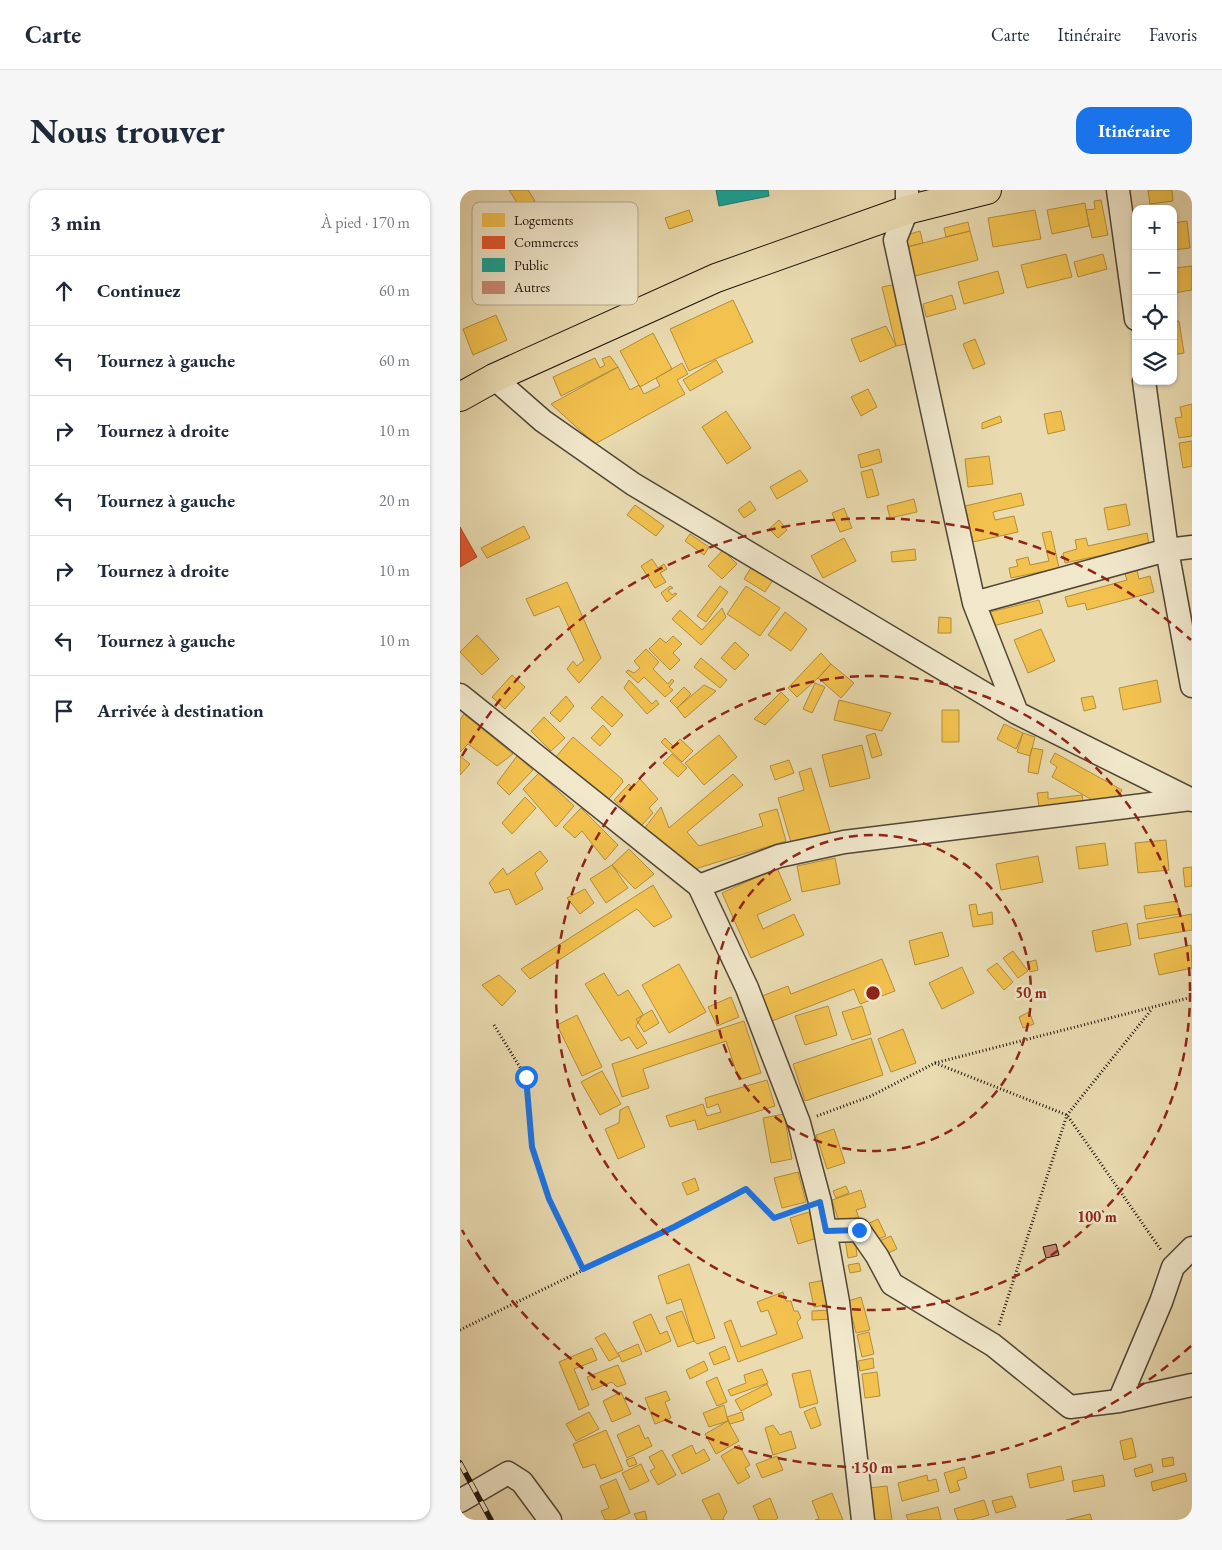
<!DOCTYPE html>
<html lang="fr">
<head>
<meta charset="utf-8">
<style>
  :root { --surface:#fff; --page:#f6f6f7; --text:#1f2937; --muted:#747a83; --line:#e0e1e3; --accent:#1a73e8 }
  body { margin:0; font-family:"EB Garamond",serif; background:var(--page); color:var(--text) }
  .controls { position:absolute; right:15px; top:15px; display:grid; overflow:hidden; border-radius:10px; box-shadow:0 1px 4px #0004 }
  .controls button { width:45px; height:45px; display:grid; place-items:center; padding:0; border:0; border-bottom:1px solid var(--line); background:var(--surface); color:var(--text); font:25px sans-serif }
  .stop { position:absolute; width:15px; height:15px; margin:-11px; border:4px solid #1a73e8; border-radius:50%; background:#fff }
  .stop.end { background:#1a73e8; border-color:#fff; box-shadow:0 1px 5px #0008 }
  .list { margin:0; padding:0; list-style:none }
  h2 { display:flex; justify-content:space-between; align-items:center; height:65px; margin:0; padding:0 20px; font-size:21px }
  h2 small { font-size:16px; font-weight:400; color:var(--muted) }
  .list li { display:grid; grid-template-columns:32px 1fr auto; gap:15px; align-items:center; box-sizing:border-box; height:70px; padding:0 20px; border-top:1px solid var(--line) }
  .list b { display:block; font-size:19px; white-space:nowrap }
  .list em { font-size:16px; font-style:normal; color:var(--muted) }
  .icon { flex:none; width:28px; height:28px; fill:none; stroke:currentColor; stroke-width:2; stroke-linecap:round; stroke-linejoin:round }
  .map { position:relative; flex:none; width:732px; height:1330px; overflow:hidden; border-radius:15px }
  header { display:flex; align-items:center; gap:30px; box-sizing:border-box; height:70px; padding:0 25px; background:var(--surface); border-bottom:1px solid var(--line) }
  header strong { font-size:24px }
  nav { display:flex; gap:28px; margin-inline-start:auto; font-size:18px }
  .intro { display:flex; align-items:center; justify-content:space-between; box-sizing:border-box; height:120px; padding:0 30px }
  h1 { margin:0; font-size:35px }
  .button { padding:12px 22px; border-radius:15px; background:var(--accent); color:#fff; font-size:18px; font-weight:700 }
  main { display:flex; gap:30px; padding:0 30px }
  aside { flex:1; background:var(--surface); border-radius:15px; box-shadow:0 1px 4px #0004 }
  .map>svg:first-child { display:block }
</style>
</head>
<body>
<header>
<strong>Carte</strong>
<nav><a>Carte</a><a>Itinéraire</a><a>Favoris</a></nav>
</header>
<div class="intro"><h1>Nous trouver</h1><a class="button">Itinéraire</a></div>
<main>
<aside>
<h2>3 min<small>À pied · 170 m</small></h2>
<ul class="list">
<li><svg class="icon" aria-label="ahead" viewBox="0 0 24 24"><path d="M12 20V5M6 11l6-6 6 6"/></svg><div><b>Continuez</b></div><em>60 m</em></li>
<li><svg class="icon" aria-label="left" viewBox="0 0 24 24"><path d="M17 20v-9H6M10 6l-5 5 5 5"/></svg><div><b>Tournez à gauche</b></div><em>60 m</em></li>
<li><svg class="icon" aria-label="right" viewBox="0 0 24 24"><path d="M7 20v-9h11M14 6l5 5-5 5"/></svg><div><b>Tournez à droite</b></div><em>10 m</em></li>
<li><svg class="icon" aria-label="left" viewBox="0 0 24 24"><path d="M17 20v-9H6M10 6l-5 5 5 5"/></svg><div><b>Tournez à gauche</b></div><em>20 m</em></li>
<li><svg class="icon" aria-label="right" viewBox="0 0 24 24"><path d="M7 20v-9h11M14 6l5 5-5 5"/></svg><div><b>Tournez à droite</b></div><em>10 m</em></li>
<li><svg class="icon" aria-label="left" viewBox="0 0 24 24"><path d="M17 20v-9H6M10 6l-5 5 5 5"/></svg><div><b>Tournez à gauche</b></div><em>10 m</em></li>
<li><svg class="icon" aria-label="arrive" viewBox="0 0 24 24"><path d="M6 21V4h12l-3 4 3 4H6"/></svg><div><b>Arrivée à destination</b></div></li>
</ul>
</aside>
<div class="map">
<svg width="732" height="1330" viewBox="0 0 732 1330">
  <rect width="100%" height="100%" fill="#eadbb1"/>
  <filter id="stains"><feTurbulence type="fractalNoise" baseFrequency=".004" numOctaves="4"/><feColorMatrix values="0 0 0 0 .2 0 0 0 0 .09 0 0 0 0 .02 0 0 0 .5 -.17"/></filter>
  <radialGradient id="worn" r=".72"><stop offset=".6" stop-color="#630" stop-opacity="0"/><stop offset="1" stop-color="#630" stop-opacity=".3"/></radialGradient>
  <path fill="#f2c14e" stroke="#b28d3a" d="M49,0H68L75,11L61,19Z
    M688,0H712L713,11L690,14Z
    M641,10L648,45L632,48L626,20L635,19L634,11Z
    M625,13L629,36L592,44L587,20Z
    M229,20L233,31L209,39L205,28Z
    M575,20L581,49L533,57L528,28Z
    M727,31L730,58L713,60V33Z
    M508,32L510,41L486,47L484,38Z
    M460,41L463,53L443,58L440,47Z
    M510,41L518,70L451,87L443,58Z
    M606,64L612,87L567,98L561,75Z
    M643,64L647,79L618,87L614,72Z
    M732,76V100L713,103V86H716L715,78Z
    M538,81L544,103L504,114L498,92Z
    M437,94L451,153L436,156L422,97Z
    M492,105L496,119L466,127L463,114Z
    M273,110L293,152L229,181L210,139Z
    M36,125L47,150L13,165L3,139Z
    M719,131L724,163L713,165V132Z
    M426,136L436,156L400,172L391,149Z
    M193,143L212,179L180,197L160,161Z
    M515,149L525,174L513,179L503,154Z
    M150,166L158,177L101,206L93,187L135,168L140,178L145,175L142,169Z
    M256,170L263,182L230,201L223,190Z
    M222,173L228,184L217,190L225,204L135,254L91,214L158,177L170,200L179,195L184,204L200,196L196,188Z
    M408,199L417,217L401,226L391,207Z
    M732,214V246L719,248L715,228L722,227L720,217Z
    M266,221L291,258L267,274L242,237Z
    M601,221L605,240L588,244L584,224Z
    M540,226L542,232L522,239V233Z
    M732,251V276L723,278L719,253Z
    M419,259L422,272L401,278L398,265Z
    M529,266L533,294L508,297L505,269Z
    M412,279L419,305L407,308L401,282Z
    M340,280L348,291L317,309L310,297Z
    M561,303L564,315L533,322L535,330L554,326L558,342L513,352L505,316Z
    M454,309L457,322L430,328L427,316Z
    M290,311L296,320L284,328L278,320Z
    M666,314L670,335L648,340L644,318Z
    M175,315L204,336L196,346L167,325Z
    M384,318L392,338L380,342L372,323Z
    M319,330L327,340L318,348L309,339Z
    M64,336L70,348L27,368L21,358Z
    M591,341L599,378L551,388L549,378L558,376L556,370L568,367L570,375L589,371L582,343Z
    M687,343L689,355L605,373L603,363L617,359L615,350L626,348L628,356Z
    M230,344L249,357L244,365L225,351Z
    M384,348L396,371L363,388L351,366Z
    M455,359L456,370L432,372L431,362Z
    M263,360L277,374L262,389L248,376Z
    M192,369L198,378L204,374L207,379L200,383L206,392L195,398L181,376Z
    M292,376L313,390L305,402L284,389Z
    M677,380L679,389L690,386L694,402L627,420L625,413L608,417L605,407L667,390L665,384Z
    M107,392L141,468L119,493L107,479L113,471L117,476L124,470L99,416L74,426L66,409Z
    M210,396L213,398L208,400L212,405L215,403L217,404L207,412L201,403Z
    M260,396L268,402L246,432L237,426Z
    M286,396L320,418L300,446L267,424Z
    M579,410L583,423L529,437L526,423Z
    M262,418L266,427L241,455L212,429L220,420L242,440Z
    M325,422L347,439L331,461L308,445Z
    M479,427L491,428V443H478Z
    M581,439L595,471L568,483L554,450Z
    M17,445L39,469L22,485L0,462Z
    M213,446L222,454L213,463L220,470L210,480L189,459L200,448L206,453Z
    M275,452L289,465L275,480L261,468Z
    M186,459L199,472L193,479L208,494L212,489L214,491L209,497L213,500L205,507L184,487L178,493L166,482L168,480L174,483L180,478L174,471Z
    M361,463L371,474L358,488L337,507L328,498Z
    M241,468L267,490L260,498L234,477Z
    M371,474L394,493L381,508L358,488Z
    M52,485L65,497L45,519L32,507Z
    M169,490L192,514L196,510L199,514L187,524L164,498Z
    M697,490L701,512L663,520L659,498Z
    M355,493L365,497L352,523L343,519Z
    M244,495L256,501L225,528L217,518Z
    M224,497L231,504L217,518L210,511Z
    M321,502L329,510L305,535L294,529Z
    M106,506L114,516L100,532L90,523Z
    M142,506L163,525L152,537L131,518Z
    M633,506L636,518L624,521L621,508Z
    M379,510L431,523L422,541L374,530Z
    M482,520H499V552H482Z
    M4,524L53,564L37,576L8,554L0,562V530Z
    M84,527L105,548L91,561L71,541Z
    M544,534L563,543L556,559L537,549Z
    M143,535L151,544L140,556L131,548Z
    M415,543L422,565L412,568L406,546Z
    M563,543L575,547L570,566L557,562Z
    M259,545L277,567L244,595L225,573Z
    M113,547L162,589L163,592L147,611L96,567Z
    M205,548L213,556L220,549L233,561L222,572L201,552Z
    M402,555L410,588L370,597L362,565Z
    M572,558L583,560L578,584L568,582L570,566Z
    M595,563L662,600L650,620L592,587L597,577L590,572Z
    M212,564L227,578L218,587L203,573Z
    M0,566L10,574L0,585Z
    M57,566L73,580L49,605L37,593Z
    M329,570L334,583L315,590L310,576Z
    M351,578L371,644L332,656L318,608L344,600L339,582Z
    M79,583L114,616L96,637L63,599Z
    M273,584L283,595L227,642L239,656L303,636L299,624L317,619L326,651L235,679L184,639L201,617L209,638Z
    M180,589L198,609L189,618L193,623L182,635L154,610L169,594L172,598Z
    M588,602V609L622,605L624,617L580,623L577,603Z
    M65,607L76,618L52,644L42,633Z
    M121,618L158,655L145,670L122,641L115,648L103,637Z
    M706,650L709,680L678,683L675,653Z
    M645,653L648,675L619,679L616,657Z
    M169,659L194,684L175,699L152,675Z
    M80,661L88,671L75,683L83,699L56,715L49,699L35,703L29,693L43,678L47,685Z
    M578,666L583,692L541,700L536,674Z
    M375,668L380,694L342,702L337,676Z
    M152,675L168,698L146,713L130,689Z
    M732,677V696L725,697L723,678Z
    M317,678L331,710L297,725L303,739L334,724L344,745L291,768L262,703Z
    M193,695L212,727L194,737L177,719L70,789L61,779Z
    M125,699L134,713L120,724L107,708Z
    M717,711L720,724L686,729L684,716Z
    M516,714L518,725L532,722L533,734L513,737L509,715Z
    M732,724V740L679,749L677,734Z
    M667,733L671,755L636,762L632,741Z
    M482,742L489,766L455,775L449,751Z
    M731,755L732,778L699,785L694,764Z
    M553,761L568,781L558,788L543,768Z
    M422,769L435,801L400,814L394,799L312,831L302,806L328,796L331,804Z
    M576,770L578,780L570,782L568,772Z
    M537,773L553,792L544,800L527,780Z
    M219,774L246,822L209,843L182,795Z
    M502,777L514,803L482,819L469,793Z
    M144,783L158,806L168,800L183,824L176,836L187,853L177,859L169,847L161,851L125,794Z
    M39,785L56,801L42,816L22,795Z
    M271,807L279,827L257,836L248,817Z
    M368,816L377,845L345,855L335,826Z
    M402,816L411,844L392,850L382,822Z
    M192,820L199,833L184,842L176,829Z
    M569,822L574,834L563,838L559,827Z
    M117,825L142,877L122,886L97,835Z
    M284,831L301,883L279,890L266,851L183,879L189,898L162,907L152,874Z
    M443,839L456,873L431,882L418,849Z
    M411,848L423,885L345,911L333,874Z
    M142,881L161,914L140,925L121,892Z
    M307,890L315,916L238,940L235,930L210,937L206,926L243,914L247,926L261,922L258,914L247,918L245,908Z
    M168,916L185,957L158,969L145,939L159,933L160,920Z
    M324,924L332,969L311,973L303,928Z
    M374,939L385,973L367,979L356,945Z
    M338,982L346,1012L322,1018L314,988Z
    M235,988L239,1000L227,1005L222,993Z
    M386,996L389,1003L376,1008L373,1001Z
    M401,1000L406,1017L396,1020L399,1028L380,1035L372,1010Z
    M349,1022L357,1048L338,1054L330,1028Z
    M418,1029L426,1046L411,1052L403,1036Z
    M431,1046L437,1059L424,1065L417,1052Z
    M395,1047L397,1066L388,1068L385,1049Z
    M399,1073L401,1081L390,1083L388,1075Z
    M229,1074L255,1148L237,1154L234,1151L221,1109L207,1114L198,1086Z
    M365,1090L370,1114L354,1117L349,1093Z
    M323,1102L326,1111H331L334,1121H338L341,1128L337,1132L343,1148L278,1172L264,1133L271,1130L281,1157L317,1144L308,1120L301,1122L297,1112Z
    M401,1107L410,1140L396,1143L388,1111Z
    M372,1120V1129L352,1130V1121Z
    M222,1121L234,1151L218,1157L206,1127Z
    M191,1124L200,1144L207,1141L211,1151L186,1162L173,1132Z
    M409,1142L414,1164L402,1167L397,1145Z
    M145,1143L159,1166L149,1171L135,1148Z
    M178,1154L182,1164L162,1172L158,1163Z
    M265,1156L270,1169L254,1175L249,1163Z
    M132,1158L137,1170L114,1179L129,1215L119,1220L99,1172Z
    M413,1168L414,1178L400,1181L398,1171Z
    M244,1171L248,1180L230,1189L226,1180Z
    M158,1175L166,1194L157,1197L152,1192L132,1200L127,1187Z
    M302,1179L308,1193L271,1206L268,1200L286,1193L284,1185Z
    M350,1180L358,1213L340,1218L332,1184Z
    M417,1182L420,1206L405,1208L402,1184Z
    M257,1187L267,1212L257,1216L246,1192Z
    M307,1194L312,1205L281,1221L275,1210Z
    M206,1201L210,1210L205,1212L211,1228L195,1234L185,1208Z
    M161,1202L171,1224L152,1232L143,1211Z
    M264,1215L268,1231L249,1237L243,1223Z
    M355,1217L361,1235L351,1239L344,1222Z
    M129,1222L139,1239L116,1251L106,1234Z
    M282,1222L284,1230L270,1234L267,1227Z
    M268,1231L279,1251L256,1264L245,1244Z
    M179,1235L185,1249L188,1247L192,1256L167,1268L157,1245Z
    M313,1235L320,1245L331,1241L336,1258L313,1265L305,1238Z
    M146,1240L163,1280L141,1289L135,1274L123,1278L113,1254Z
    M672,1248L676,1267L664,1270L660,1251Z
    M232,1255L236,1264L244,1259L250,1270L222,1284L212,1265Z
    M279,1255L290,1275L285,1278L290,1287L278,1294L261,1266Z
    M202,1260L216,1285L198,1295L190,1281L195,1278L189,1267Z
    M317,1266L323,1280L302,1288L296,1274Z
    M174,1267L177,1274L169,1277L166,1270Z
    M713,1267L714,1275L703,1277L702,1269Z
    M181,1274L189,1291L170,1300L162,1283Z
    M691,1274L693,1282L676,1287L674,1279Z
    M601,1276L604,1290L570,1298L567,1284Z
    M504,1277L507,1288L497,1291L500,1300L490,1303L484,1283Z
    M725,1283L727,1291L693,1301L691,1292Z
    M467,1285L468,1291L476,1289L479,1301L442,1311L438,1293Z
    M643,1285L645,1296L614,1302L612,1291Z
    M156,1289L170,1323L154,1330H145L141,1321L149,1318L140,1296Z
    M427,1296L432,1330H414L409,1298Z
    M259,1303L267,1322L263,1328L264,1330H252L242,1310Z
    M372,1303L383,1330H355L359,1329L352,1311Z
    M552,1306L556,1317L536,1323L532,1311Z
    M310,1308L318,1328L315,1330H299L293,1316Z
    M524,1310L529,1325L511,1330H498L494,1319Z
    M478,1317L481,1330H448L446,1325Z
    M185,1321L187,1330H177L174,1324Z
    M630,1324L632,1330H606Z"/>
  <path fill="#e4572e" stroke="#a84324" d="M0,337L17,367L0,377Z"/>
  <path fill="#17a398" stroke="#19786e" d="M256,0H308L309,6L259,16Z"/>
  <path fill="#cd8b76" stroke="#1d140c" d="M596,1054L599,1065L586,1068L583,1057Z"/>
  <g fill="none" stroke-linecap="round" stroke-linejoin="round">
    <defs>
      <path id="street" d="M447,0V20L435,50L514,413
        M658,0L676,129
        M34,188L83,231L173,294L557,523L732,610
        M684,191L707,360L732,496
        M0,505L239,696L287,798L339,933L360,1012L378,1112L403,1330
        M557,523L514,413L707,360L732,357
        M239,696L319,666L384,652L732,609
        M366,1041L399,1040L417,1066L432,1094L533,1155L610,1217L659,1211L732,1195
        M659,1211L701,1112L713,1077L732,1058
        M0,1311L48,1283L62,1292L90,1330"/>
      <path id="highway" d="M0,207L34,188L256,88L447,20L527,0"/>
    </defs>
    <use href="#street" stroke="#504635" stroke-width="25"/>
    <use href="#highway" stroke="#1d140c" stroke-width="30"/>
    <path stroke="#1d140c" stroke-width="3" stroke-dasharray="1 2.5" stroke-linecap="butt" d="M34,835L66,887L72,957L89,1009L123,1079
      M475,873L607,925L701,1060
      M357,926L411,906L475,873L732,807
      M539,1135L607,925L692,819
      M0,1140C95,1093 192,1048 286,999L314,1029L341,1019"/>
    <use href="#street" stroke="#f1e8cc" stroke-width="22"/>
    <use href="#highway" stroke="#eadbb1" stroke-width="28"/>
    <defs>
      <path id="rail" d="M0,1273L31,1330"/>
    </defs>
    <use href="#rail" stroke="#1d140c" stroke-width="5.5"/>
    <use href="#rail" stroke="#f1e8cc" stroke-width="4" stroke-dasharray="11" stroke-linecap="butt"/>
  </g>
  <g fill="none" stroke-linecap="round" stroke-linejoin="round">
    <path stroke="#1a73e8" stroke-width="6" d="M66,887L72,957L89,1009L123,1079L214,1037L286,999L314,1028L360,1012L366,1041L399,1040"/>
  </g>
  <g fill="none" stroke="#8f2418" stroke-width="2.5" stroke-dasharray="9 6">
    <circle cx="413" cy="803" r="158"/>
    <circle cx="413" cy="803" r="317"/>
    <path d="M731 1156A475 475 0 0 1 2 1040M2 566A475 475 0 0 1 731 450"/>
  </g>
  <rect x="12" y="12" width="166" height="103" rx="8" fill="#f1e8cc" stroke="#b1a892" stroke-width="1"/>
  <rect x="22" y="23" width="23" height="14" fill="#f2c14e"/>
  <rect x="22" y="46" width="23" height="13" fill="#e4572e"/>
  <rect x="22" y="68" width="23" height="14" fill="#17a398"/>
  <rect x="22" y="91" width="23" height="13" fill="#cd8b76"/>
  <g font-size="14" fill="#1d140c">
    <text x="54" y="35">Logements</text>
    <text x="54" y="57">Commerces</text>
    <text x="54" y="80">Public</text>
    <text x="54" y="102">Autres</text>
  </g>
  <circle cx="413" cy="803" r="8" fill="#8f2418" stroke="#f1e8cc" stroke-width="2.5"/>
  <g font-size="15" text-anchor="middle" font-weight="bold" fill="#8f2418" stroke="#f1e8cc" stroke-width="5" stroke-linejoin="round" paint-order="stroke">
    <text x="571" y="808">50 m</text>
    <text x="637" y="1032">100 m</text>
    <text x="413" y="1283">150 m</text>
  </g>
  <rect width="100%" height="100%" filter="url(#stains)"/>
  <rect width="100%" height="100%" fill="url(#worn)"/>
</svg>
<div class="controls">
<button>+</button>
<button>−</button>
<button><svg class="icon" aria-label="locate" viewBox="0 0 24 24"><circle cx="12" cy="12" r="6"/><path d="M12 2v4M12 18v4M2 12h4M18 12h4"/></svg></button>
<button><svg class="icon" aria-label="layers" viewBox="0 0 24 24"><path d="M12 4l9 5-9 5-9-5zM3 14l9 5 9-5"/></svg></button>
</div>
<div class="stop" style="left:66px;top:887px"></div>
<div class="stop end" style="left:399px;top:1040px"></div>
</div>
</main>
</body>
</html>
